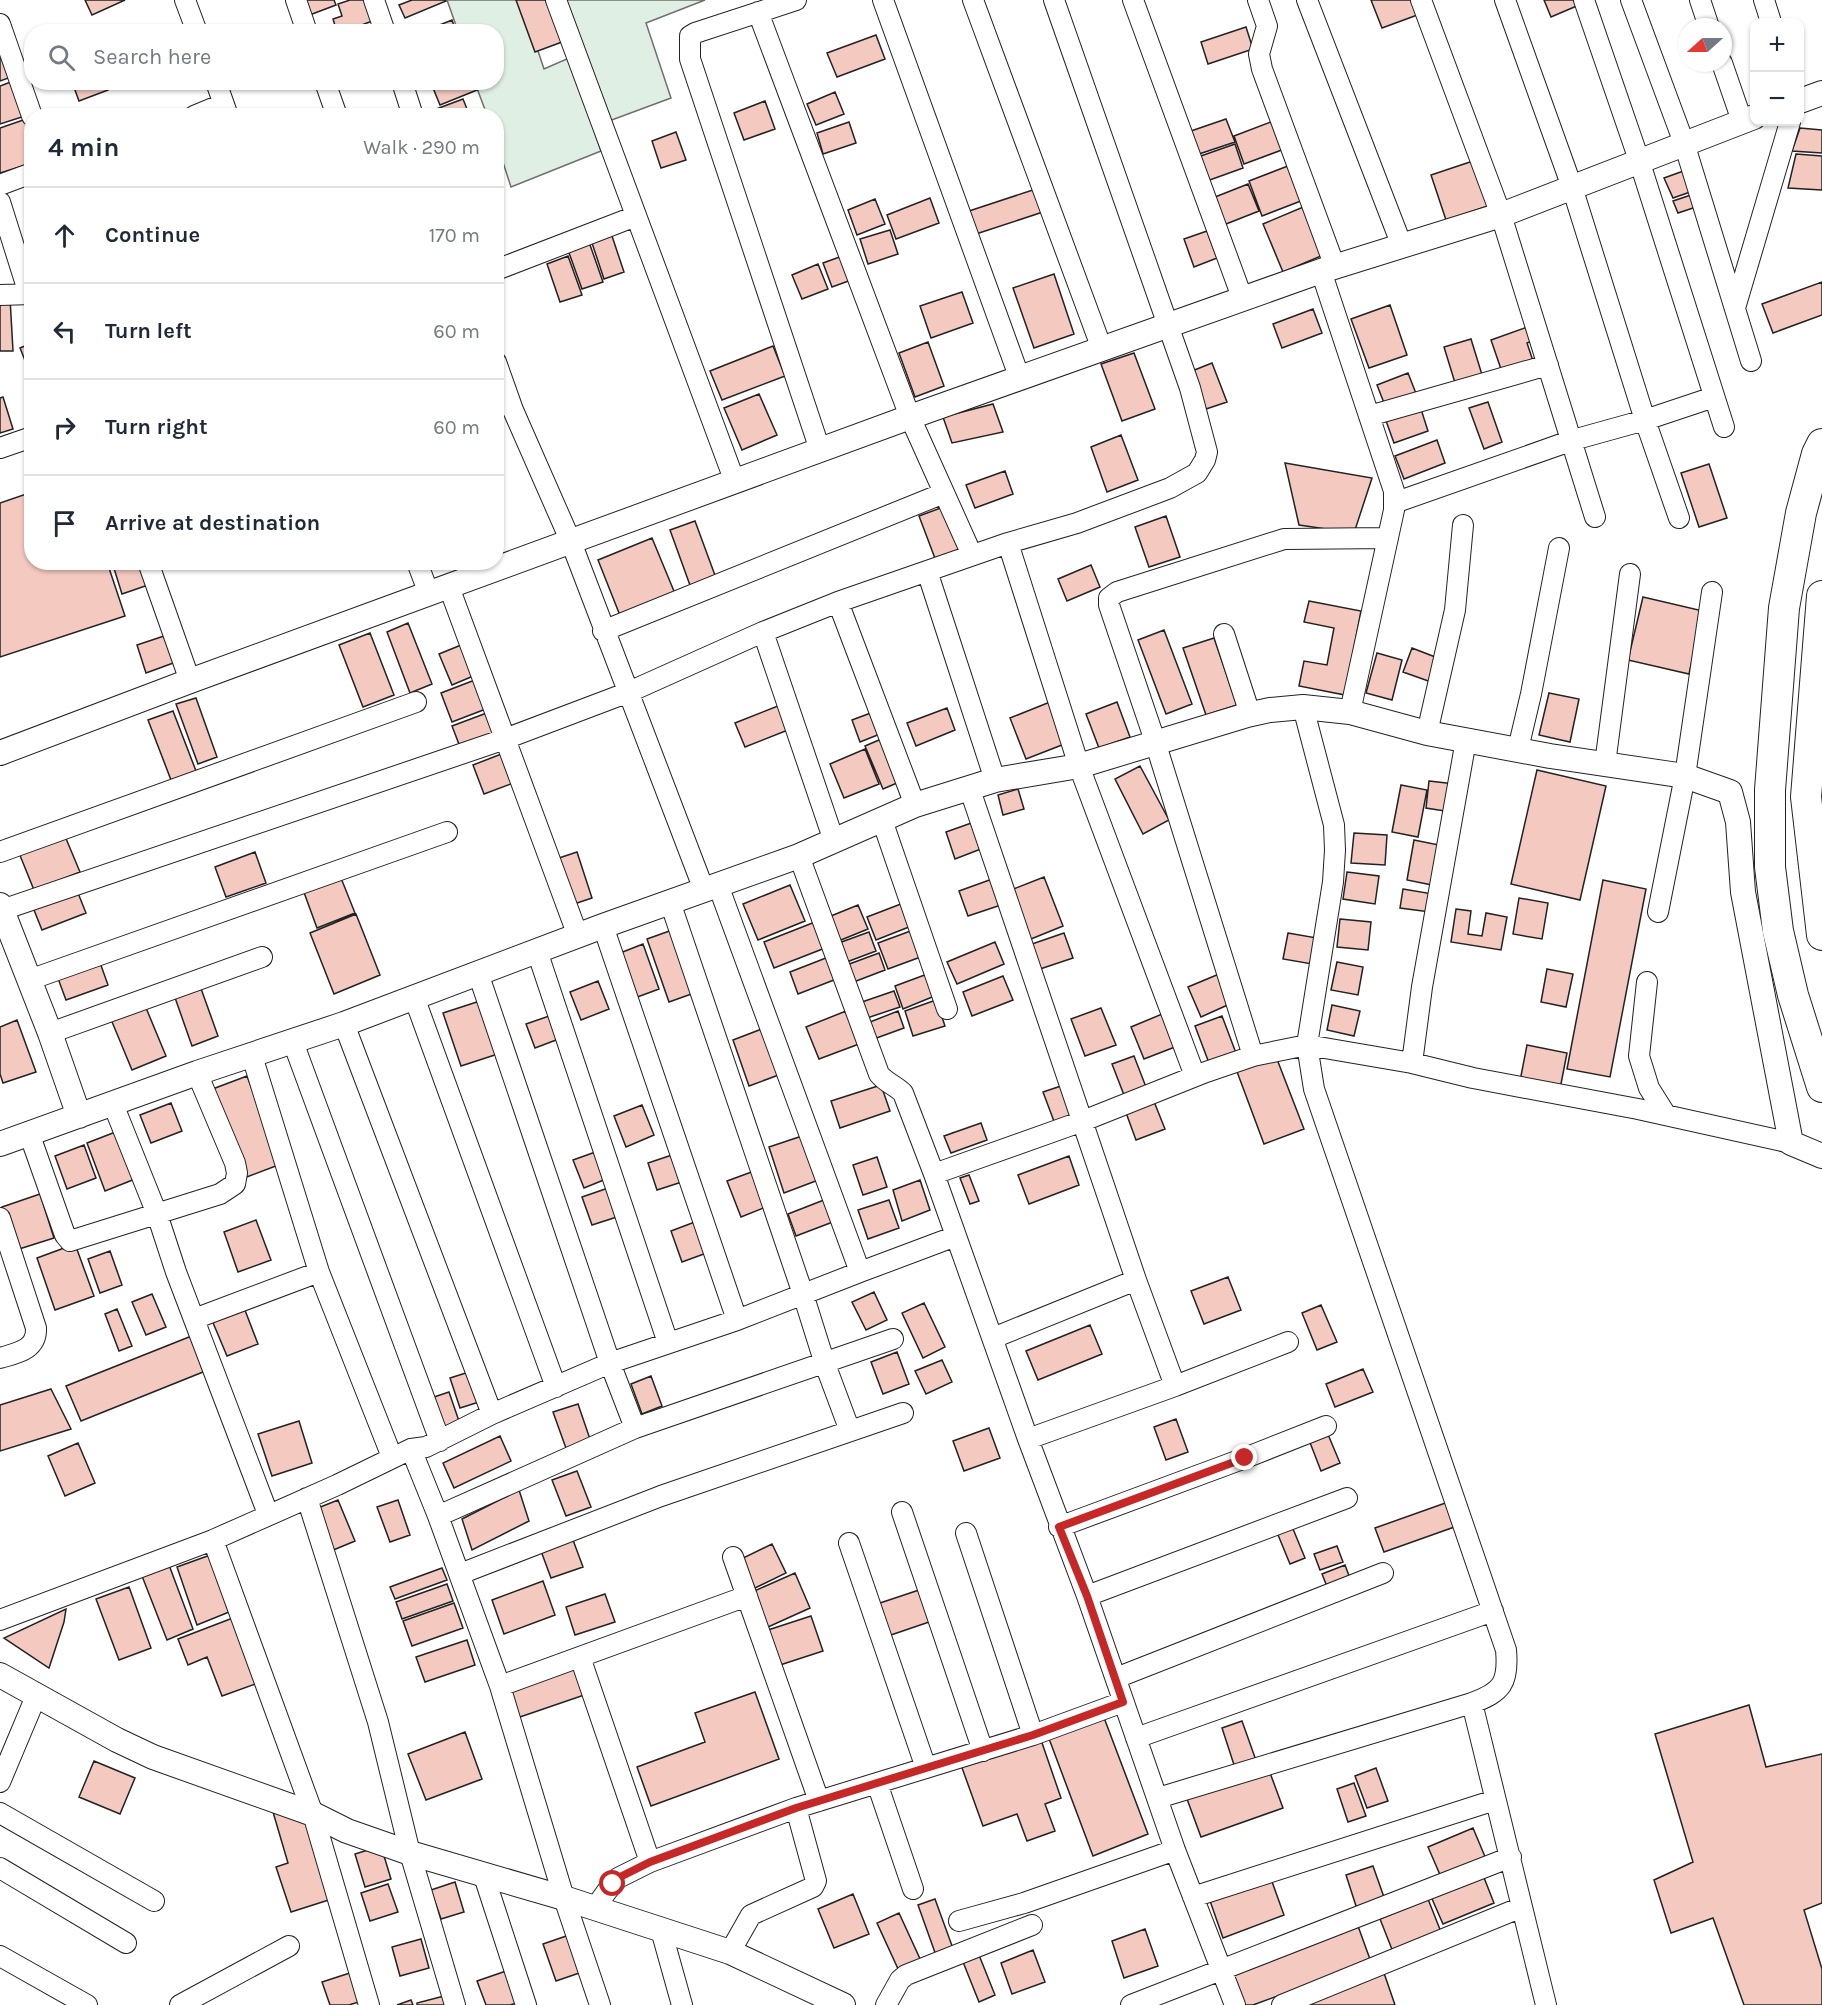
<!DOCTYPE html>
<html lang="en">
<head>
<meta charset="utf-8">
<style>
  :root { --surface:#fff; --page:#f2f2f3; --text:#1f2937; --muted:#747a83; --line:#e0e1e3 }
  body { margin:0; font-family:Karla,sans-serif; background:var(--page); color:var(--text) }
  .controls { position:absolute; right:18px; top:18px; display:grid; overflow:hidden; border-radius:12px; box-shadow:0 2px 4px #0004 }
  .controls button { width:54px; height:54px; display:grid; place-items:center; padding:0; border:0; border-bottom:2px solid var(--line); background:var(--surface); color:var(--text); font:30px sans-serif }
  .compass { position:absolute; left:1678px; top:18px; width:54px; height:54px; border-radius:50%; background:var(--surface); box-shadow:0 2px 4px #0004; rotate:249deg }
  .stop { position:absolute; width:18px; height:18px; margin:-14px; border:4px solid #c62828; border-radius:50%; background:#fff }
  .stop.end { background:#c62828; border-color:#fff; box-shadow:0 2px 6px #0008 }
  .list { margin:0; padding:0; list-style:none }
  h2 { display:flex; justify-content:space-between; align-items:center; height:78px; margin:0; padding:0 24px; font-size:26px }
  h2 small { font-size:20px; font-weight:400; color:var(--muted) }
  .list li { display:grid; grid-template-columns:39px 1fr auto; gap:18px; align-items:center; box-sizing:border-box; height:96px; padding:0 24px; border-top:2px solid var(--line) }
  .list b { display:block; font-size:22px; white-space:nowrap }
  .list em { font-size:20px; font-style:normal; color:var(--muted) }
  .icon { flex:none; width:33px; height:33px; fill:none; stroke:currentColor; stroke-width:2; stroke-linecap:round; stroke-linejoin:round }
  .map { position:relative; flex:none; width:1822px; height:2005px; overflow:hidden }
  .search { position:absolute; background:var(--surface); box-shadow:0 2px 4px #0004; left:24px; top:24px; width:480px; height:66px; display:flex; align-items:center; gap:15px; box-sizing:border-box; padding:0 21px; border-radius:24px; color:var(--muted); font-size:22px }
  .panel { position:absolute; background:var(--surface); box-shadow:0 2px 4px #0004; left:24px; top:108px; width:480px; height:462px; border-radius:24px }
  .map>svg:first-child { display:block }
</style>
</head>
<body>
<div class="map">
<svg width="1822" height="2005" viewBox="0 0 1822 2005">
  <rect width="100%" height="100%" fill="#fff"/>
  <path fill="#e0efe3" stroke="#6f6f6f" stroke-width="1.5" d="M447,0H521L544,69L569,58L601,151L511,187L497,144L496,116L487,115L475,83L496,82V32L458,31Z
    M565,0H705L646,23L671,98L609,121Z"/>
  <path fill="#f3c9c0" stroke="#222" stroke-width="1.5" d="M85,0H125L92,15Z
    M300,0H334L336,5L307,16Z
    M350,0H368L375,20L343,32H337L333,19L342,16L338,4Z
    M412,0H445L446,1L405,18L399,5Z
    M516,0H546L562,42L535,52Z
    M1371,0H1415L1420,14L1382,28Z
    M1544,0H1577L1579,5L1551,17Z
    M452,20L456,32H422Z
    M188,25L191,32H172Z
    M1246,27L1253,49L1208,64L1201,42Z
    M876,35L885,59L837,77L827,53Z
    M0,47L14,76L0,81Z
    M16,80L28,115L0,124V86Z
    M72,82H105L108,90L79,101Z
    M433,82H479L482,88L440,105L431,83Z
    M835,92L844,114L816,125L807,104Z
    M463,99L469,114L433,116L431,111Z
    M765,101L775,129L744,140L734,113Z
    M29,118L32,126V163L0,173V128Z
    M1226,119L1235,142L1196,155L1188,132Z
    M1276,120L1287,148L1244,164L1234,136Z
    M849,122L856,143L823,154L817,133Z
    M1800,128L1822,130V153L1792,151Z
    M676,132L686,160L661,168L652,141Z
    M1235,144L1243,168L1207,181L1198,157Z
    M1796,154L1822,156V190L1788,188Z
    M1473,161L1488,206L1446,220L1431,175Z
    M1293,164L1306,199L1262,216L1249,181Z
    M1689,169L1696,190L1673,198L1664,178Z
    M1248,184L1259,211L1221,226L1210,199Z
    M1039,188L1046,211L976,234L969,211Z
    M1697,193L1702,205L1678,213L1673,201Z
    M930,198L939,223L896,239L887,215Z
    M875,199L885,224L857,235L848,210Z
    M1308,205L1328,253L1283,272L1263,224Z
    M890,230L898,254L868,264L860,239Z
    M1207,231L1217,258L1194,267L1184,239Z
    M611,233L624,272L604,279L591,240Z
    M589,242L603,282L582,289L568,250Z
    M845,255L854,279L832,287L823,263Z
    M568,256L582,295L560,302L547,264Z
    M818,264L828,289L802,299L792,275Z
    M1054,274L1074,334L1034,348L1013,288Z
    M1822,282V315L1773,333L1762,304Z
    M962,292L973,323L931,338L920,306Z
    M0,298H10L13,351H0Z
    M1390,305L1407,355L1369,368L1351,319Z
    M1313,309L1322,333L1282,348L1273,324Z
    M1530,326L1535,340L1527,343L1533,361L1502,372L1491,340Z
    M1471,339L1483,378L1456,386L1444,347Z
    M928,342L944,386L915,397L899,353Z
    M32,343V378L20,348Z
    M773,346L785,376L722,400L710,371Z
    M1134,353L1155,409L1122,421L1101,364Z
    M1212,363L1227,402L1206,409L1192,371Z
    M1408,373L1417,396L1386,408L1377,385Z
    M759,394L777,435L742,450L724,408Z
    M3,397L13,429L0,433V398Z
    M1488,402L1502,442L1484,449L1469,408Z
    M993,404L1003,432L952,443L943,417Z
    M1420,406L1428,431L1394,443L1385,418Z
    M1121,435L1138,480L1107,492L1091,447Z
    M1437,440L1445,463L1404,479L1395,456Z
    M1285,463L1372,478L1354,533L1299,525Z
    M1709,464L1727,518L1699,527L1681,473Z
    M1005,471L1013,494L975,508L966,485Z
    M32,492V562H107L125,616L0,657V503Z
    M946,506L963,551L936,561L919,516Z
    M1166,516L1180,557L1149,567L1135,527Z
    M695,521L716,578L691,588L670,530Z
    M652,538L676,596L621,618L598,560Z
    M112,562H147L154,583L122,594Z
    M1091,565L1100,587L1067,601L1058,579Z
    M1643,597L1703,611L1689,674L1628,660Z
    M1309,601L1361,611L1345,695L1299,686L1304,661L1327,665L1334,628L1304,622Z
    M408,623L432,684L410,693L387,632Z
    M1164,630L1192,704L1166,714L1138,640Z
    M370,633L394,695L363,707L339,645Z
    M167,635L176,662L146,673L137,645Z
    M1214,638L1237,705L1206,715L1183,648Z
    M466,643L478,674L452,685L439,654Z
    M1412,648L1443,660L1434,683L1403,672Z
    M1377,653L1402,660L1392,700L1366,693Z
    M480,678L491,707L452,722L441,693Z
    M1549,693L1579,699L1570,742L1539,735Z
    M196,698L217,757L198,764L176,704Z
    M1050,702L1067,743L1026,759L1010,718Z
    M1117,702L1130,737L1099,748L1086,714Z
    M783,704L793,728L745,747L735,723Z
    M947,708L955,730L916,746L907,723Z
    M173,711L196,771L171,780L148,720Z
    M492,711L502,737L462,752L452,726Z
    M876,711L885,732L860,742L852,720Z
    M886,737L904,780L883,789L865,746Z
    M865,749L879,784L844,798L830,764Z
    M504,753L516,782L484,794L473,765Z
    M1140,766L1169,820L1143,834L1115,779Z
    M1537,770L1606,786L1580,900L1511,884Z
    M1429,781L1455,784L1451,812L1426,808Z
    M1401,785L1427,790L1418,837L1392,832Z
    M1018,789L1024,809L1003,815L998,795Z
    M977,821L986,847L955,859L946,832Z
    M62,829L80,872L34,890L17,848Z
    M1354,833L1387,835L1385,865L1351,863Z
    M1414,840L1444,846L1437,886L1407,880Z
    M255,852L266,883L226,897L215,867Z
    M577,852L592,898L568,906L553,860Z
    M1347,872L1379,876L1375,904L1343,899Z
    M339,873L355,913L317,928L302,887Z
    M1044,877L1063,926L1031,939L1011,890Z
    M995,878L1004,904L968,916L959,891Z
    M1603,880L1646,889L1610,1077L1567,1069Z
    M790,885L805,921L758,940L743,904Z
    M76,888L86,913L42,930L32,905Z
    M1403,889L1433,894L1430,912L1400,908Z
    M1519,898L1548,903L1542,939L1513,934Z
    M906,902L914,925L876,940L867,917Z
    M858,905L868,929L836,942L826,918Z
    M1456,909L1471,911L1468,934L1482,936L1486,913L1507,917L1501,950L1451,942Z
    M356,914L380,975L334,994L310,933Z
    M1340,919L1371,922L1368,950L1337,947Z
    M815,922L825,948L774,968L764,942Z
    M675,929L697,992L669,1002L647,939Z
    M916,929L926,955L888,969L878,943Z
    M869,932L876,951L844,963L836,944Z
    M1064,933L1073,958L1040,969L1032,944Z
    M1288,933L1317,938L1312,964L1283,959Z
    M995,942L1004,964L957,984L947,962Z
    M643,944L659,989L632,999L615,955Z
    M879,953L885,970L851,983L844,966Z
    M831,956L839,978L798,994L790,972Z
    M98,957L108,985L66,1000L56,973Z
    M1337,962L1363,967L1358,995L1331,990Z
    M1547,969L1573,974L1566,1007L1541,1002Z
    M930,973L937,995L903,1009L895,986Z
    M1219,974L1232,1003L1201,1017L1188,987Z
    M1003,976L1013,1000L972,1016L963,992Z
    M598,981L609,1009L581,1020L570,992Z
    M199,983L218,1036L192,1046L173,992Z
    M894,991L900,1007L864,1019L859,1003Z
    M486,999L504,1052L461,1066L443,1013Z
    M936,1000L945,1026L913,1036L905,1011Z
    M144,1003L166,1056L132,1070L110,1017Z
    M1332,1005L1360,1011L1354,1036L1327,1030Z
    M1101,1008L1116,1045L1085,1056L1071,1019Z
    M846,1011L859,1044L819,1059L806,1027Z
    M898,1011L904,1028L871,1040L865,1024Z
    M1167,1012L1180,1045L1144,1059L1131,1027Z
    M555,1014L564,1037L535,1048L526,1024Z
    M1222,1016L1236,1053L1209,1063L1195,1026Z
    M17,1020L36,1072L3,1083L0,1074V1027Z
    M767,1027L784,1073L749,1086L733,1040Z
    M1527,1045L1567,1053L1560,1089L1520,1081Z
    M1275,1054L1304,1129L1264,1144L1236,1069Z
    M1134,1056L1146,1087L1124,1095L1112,1064Z
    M247,1076L281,1164L244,1178L210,1090Z
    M1067,1084L1078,1116L1055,1124L1043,1092Z
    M881,1085L890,1111L840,1128L831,1101Z
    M1153,1099L1165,1129L1136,1140L1125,1110Z
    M171,1103L182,1131L151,1143L140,1115Z
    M642,1105L654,1135L626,1147L614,1116Z
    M981,1123L987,1140L951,1153L944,1136Z
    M118,1131L135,1179L105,1191L87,1143Z
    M805,1135L821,1179L784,1193L769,1147Z
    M84,1145L96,1178L67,1189L55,1156Z
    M601,1150L611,1177L584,1188L573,1160Z
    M678,1153L688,1180L657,1190L648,1163Z
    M1069,1156L1079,1185L1029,1204L1018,1175Z
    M877,1157L887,1187L863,1195L853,1165Z
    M757,1170L771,1205L741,1217L727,1181Z
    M969,1175L979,1201L970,1204L960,1178Z
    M920,1180L930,1210L902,1221L893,1190Z
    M614,1186L623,1215L592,1225L582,1197Z
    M40,1194L54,1238L16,1250L2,1207Z
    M829,1198L838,1220L796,1236L788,1214Z
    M889,1200L899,1228L868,1239L858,1210Z
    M256,1220L271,1260L238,1272L224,1232Z
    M700,1220L712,1251L682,1262L671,1231Z
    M75,1244L94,1296L55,1310L37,1258Z
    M110,1251L122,1285L100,1293L88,1259Z
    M1228,1277L1241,1310L1204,1324L1191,1291Z
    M874,1292L887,1320L866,1330L852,1302Z
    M152,1294L166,1327L146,1335L132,1302Z
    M924,1303L945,1347L923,1358L902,1313Z
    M243,1305L258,1344L227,1356L211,1318Z
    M1321,1305L1337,1342L1317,1350L1302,1313Z
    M117,1309L132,1346L119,1351L105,1314Z
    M1090,1325L1102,1354L1038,1380L1026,1351Z
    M194,1335L208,1370L81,1421L66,1386Z
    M897,1352L909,1384L883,1394L871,1362Z
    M942,1360L952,1382L926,1394L915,1371Z
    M1363,1369L1373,1392L1335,1407L1326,1384Z
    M469,1372L479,1402L460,1408L450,1378Z
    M651,1376L662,1406L642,1414L631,1384Z
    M51,1389L71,1429L0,1451V1405Z
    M449,1392L460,1424L439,1431L428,1399Z
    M578,1404L591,1442L567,1451L553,1412Z
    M1176,1419L1188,1452L1166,1460L1154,1427Z
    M299,1421L312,1463L272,1476L258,1434Z
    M989,1428L1000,1458L964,1471L953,1441Z
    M1327,1432L1340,1463L1321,1471L1309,1440Z
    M500,1436L511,1461L454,1488L443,1463Z
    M78,1443L95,1483L65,1496L48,1456Z
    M577,1471L591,1507L566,1516L552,1480Z
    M519,1490L529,1521L472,1550L462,1519Z
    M338,1500L355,1541L331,1551L313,1510Z
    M398,1500L410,1535L390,1542L377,1507Z
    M1451,1501L1460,1525L1384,1552L1375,1528Z
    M1291,1524L1305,1558L1290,1564L1276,1530Z
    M573,1540L583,1567L551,1578L541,1551Z
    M772,1544L786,1573L755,1588L741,1559Z
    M1337,1546L1343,1562L1320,1570L1314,1554Z
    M213,1554L234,1610L197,1625L177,1567Z
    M169,1565L193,1629L167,1640L142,1576Z
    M1345,1565L1351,1581L1328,1589L1322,1574Z
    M442,1568L447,1580L395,1599L390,1587Z
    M795,1573L810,1608L768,1627L752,1592Z
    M543,1581L555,1615L504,1634L492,1600Z
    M447,1584L453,1601L402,1619L396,1602Z
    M129,1587L151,1648L119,1660L96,1599Z
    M925,1588L935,1620L885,1637L874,1605Z
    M605,1594L615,1622L575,1635L566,1607Z
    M454,1603L463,1628L412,1646L403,1621Z
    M66,1609L64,1622L49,1668L4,1638Z
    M238,1616L261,1682L222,1696L207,1657L188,1665L178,1639Z
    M811,1616L823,1651L780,1665L768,1630Z
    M467,1640L475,1665L425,1682L416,1657Z
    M580,1665L590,1693L517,1718L508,1689Z
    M755,1692L779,1759L651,1806L637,1767L705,1742L695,1713Z
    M1749,1705L1766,1767L1822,1754V1903L1804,1910L1822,1969V2005H1744L1713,1918L1671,1933L1654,1880L1693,1862L1655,1734Z
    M1103,1715L1148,1834L1093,1856L1048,1736Z
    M1242,1721L1258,1766L1237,1774L1222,1728Z
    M465,1732L482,1779L426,1800L408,1754Z
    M1040,1737L1061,1798L1045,1804L1055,1831L1027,1841L1017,1814L983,1826L961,1765Z
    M94,1761L135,1778L120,1814L79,1797Z
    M1376,1768L1388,1801L1367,1808L1355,1776Z
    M1269,1770L1283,1808L1201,1837L1187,1799Z
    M1354,1783L1366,1816L1348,1822L1337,1789Z
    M273,1812L311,1820L335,1898L291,1912L276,1867L288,1863Z
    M1473,1828L1486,1859L1441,1877L1428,1847Z
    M381,1846L391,1879L365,1887L355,1854Z
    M1373,1866L1385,1900L1357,1909L1346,1875Z
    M1481,1870L1494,1903L1443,1924L1429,1892Z
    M1270,1876L1284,1915L1223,1938L1209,1898Z
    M455,1882L464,1912L441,1919L431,1890Z
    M388,1884L398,1912L370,1921L361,1893Z
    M853,1894L869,1934L834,1948L818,1909Z
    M935,1899L955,1954L938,1961L918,1905Z
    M1428,1899L1441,1932L1393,1952L1380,1919Z
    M899,1913L921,1961L899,1971L877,1923Z
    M1358,1926L1371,1962L1253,2005H1243L1231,1972Z
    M1145,1929L1158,1966L1124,1978L1112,1941Z
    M575,1933L588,1970L556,1981L543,1944Z
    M421,1939L429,1968L400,1976L392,1947Z
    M977,1950L995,1995L979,2002L961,1957Z
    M1033,1950L1045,1982L1012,1994L1001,1963Z
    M509,1970L520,2002L510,2005H486L477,1981Z
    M356,1971L365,2000L349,2005H330L322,1982Z
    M1384,1973L1395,2005H1292Z
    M448,1995L451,2005H417V2003Z
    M411,2000L413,2005H397Z"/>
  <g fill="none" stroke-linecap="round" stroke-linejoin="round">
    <defs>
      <path id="minor" d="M185,0L197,32
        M296,0L307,32
        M374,0L385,32
        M556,0L735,482
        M796,0L695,33L690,36V59L820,450
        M883,0L1020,379
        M973,0L1102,349
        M1133,0L1243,300
        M1258,0L1267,26L1259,54L1262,69L1335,267
        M1307,0L1402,246
        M1421,0L1501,215L1595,517
        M1505,0L1572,187L1645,420L1679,518
        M1584,0L1639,160L1724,427
        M1631,0L1684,143L1751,361
        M1700,0L1709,27
        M1764,0L1771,22
        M758,12L910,417L972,555
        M0,24L32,116
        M1722,63L1742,121
        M216,82L228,116
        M325,82L337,116
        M402,82L413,116
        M194,116L223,104
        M0,185L32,173
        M0,202L29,294
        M496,270L636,216
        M1321,271L1394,491V510L1350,712
        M0,295L32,294
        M1735,308L1790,122
        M496,362L513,410L571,542L704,890
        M1369,416L1548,365
        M0,448L32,437
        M1394,503L1573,440L1645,420L1714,397
        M1008,543L1079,766L1195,1076
        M148,562L190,681
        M417,562L429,594
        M927,571L995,780
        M449,587L578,936
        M838,602L915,805
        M603,631L944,493
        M763,632L834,841
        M1224,634L1250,714
        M1427,733L1455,610L1463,525
        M1518,749L1531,694L1559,548
        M1605,764L1630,574
        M969,787L1136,1280L1175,1386
        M882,820L947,1009
        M0,852L416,702
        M799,856L879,1074C886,1083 895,1085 903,1093L934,1174L1028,1439L1087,1596L1175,1850L1235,2005
        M670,902L803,1294L825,1364L850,1431
        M2,910L505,739L629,692L763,632L838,602L1008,543L1077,523L1170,488L1197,473L1205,460L1207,452L1190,388L1054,0
        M1658,912L1685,776L1712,592
        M603,926L737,1320
        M537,951L668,1343
        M478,973L610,1363L635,1428
        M29,980L447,832
        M1647,982L1639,1056L1649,1088L1666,1115
        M414,997L556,1387
        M344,1024L492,1414
        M50,1033L262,957
        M293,1042L440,1441
        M252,1056L319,1272L392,1457
        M1253,1056L1152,732L1109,605V598L1117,592L1284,539L1388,538
        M1412,1063L1422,987L1466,740
        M113,1104L157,1214L176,1272L268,1514
        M29,1133L65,1235L70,1241L220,1194L235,1184L237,1173L235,1163L197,1073
        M934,1174L1083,1121L1206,1072L1253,1056L1307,1045L1412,1063L1473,1078L1638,1109L1791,1143
        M0,1218L36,1328C37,1350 17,1353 0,1358
        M860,1272L956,1236
        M194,1319L319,1272
        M993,1338L1136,1280
        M1028,1439L1175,1386L1288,1342
        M411,1449L438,1516L500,1686L564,1898L600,2005
        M307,1498L378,1722L410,1853L455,2005
        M902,1512L983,1751
        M438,1516L635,1428L893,1339
        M1059,1527L1245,1458L1326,1426
        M966,1533L1033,1735
        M213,1540L313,1814L369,2005
        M849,1543L926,1768
        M733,1557L819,1801
        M460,1574L661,1496L903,1413
        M1087,1596L1347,1498
        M0,1620L213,1540L337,1485L411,1449L426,1447L492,1414L610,1363L737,1320L860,1272L718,885
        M580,1657L650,1862
        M1116,1678L1383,1573
        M500,1686L747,1596
        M1472,1703L1546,2005
        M1136,1738L1493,1611
        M0,1782L37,1694
        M877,1783L913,1889
        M1158,1798L1472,1703C1502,1692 1509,1683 1506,1650L1314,1089L1307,1045L1333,882L1335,850L1334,825L1303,707
        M0,1813L154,1901
        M0,1868L126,1943
        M484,1876L526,2005
        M1193,1897L1495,1800
        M595,1908L607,1891L618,1878L650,1862L796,1808L1033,1735L1123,1702
        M959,1921L1024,1903L1175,1850
        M661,1930L682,2005
        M730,1952L751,1915L813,1887L816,1881L796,1808
        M0,1956L87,2005
        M180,2005L289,1946
        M886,2005L900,1980L906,1975L1032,1925
        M1131,2005L1511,1857
        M1282,2005L1522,1907"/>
      <path id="tertiary" d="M1800,101L1822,93
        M0,753L190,681L910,417L1321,271L1501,215L1754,117
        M0,905L50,1033L79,1116
        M0,1144L197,1073L344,1024L603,926L799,856L915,805L995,780L1079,766L1247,715L1270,710L1303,707L1350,712L1427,733L1550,756L1685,776L1730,792L1738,822L1743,892L1791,1143L1822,1156
        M0,1675L117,1740L153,1757L313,1814L347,1831L410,1853L564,1898L730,1952L843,2005"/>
      <path id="primary" d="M1822,444L1817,454L1801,513L1784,608L1770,790V867L1778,931L1793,995L1822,1087
        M1822,596L1806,797L1822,935"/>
    </defs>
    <use href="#minor" stroke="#222" stroke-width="22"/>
    <use href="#tertiary" stroke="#222" stroke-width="26"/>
    <use href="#primary" stroke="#222" stroke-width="32"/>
    <use href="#minor" stroke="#fff" stroke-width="20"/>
    <use href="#tertiary" stroke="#fff" stroke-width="24"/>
    <use href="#primary" stroke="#fff" stroke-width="30"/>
  </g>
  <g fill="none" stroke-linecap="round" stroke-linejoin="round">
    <path stroke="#c62828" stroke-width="8" d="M613,1884L618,1878L650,1862L796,1808L1033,1735L1123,1702L1087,1596L1059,1527L1245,1458"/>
  </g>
</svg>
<div class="controls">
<button>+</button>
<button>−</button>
</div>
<svg class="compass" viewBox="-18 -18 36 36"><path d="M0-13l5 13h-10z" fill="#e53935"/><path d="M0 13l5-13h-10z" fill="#747a83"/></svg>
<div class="stop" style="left:613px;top:1884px"></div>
<div class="stop end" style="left:1245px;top:1458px"></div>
<div class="search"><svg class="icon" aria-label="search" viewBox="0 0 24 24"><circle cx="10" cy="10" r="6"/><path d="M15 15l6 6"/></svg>Search here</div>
<section class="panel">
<h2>4 min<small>Walk · 290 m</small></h2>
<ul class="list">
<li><svg class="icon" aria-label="ahead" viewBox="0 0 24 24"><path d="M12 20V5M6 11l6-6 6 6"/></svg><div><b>Continue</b></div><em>170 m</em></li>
<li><svg class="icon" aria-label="left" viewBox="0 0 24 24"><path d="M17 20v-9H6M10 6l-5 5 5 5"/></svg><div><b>Turn left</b></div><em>60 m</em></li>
<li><svg class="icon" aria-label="right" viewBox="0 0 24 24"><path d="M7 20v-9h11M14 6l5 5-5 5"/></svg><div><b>Turn right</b></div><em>60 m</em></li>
<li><svg class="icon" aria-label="arrive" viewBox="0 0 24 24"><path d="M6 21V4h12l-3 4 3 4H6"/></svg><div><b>Arrive at destination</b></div></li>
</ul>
</section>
</div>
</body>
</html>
